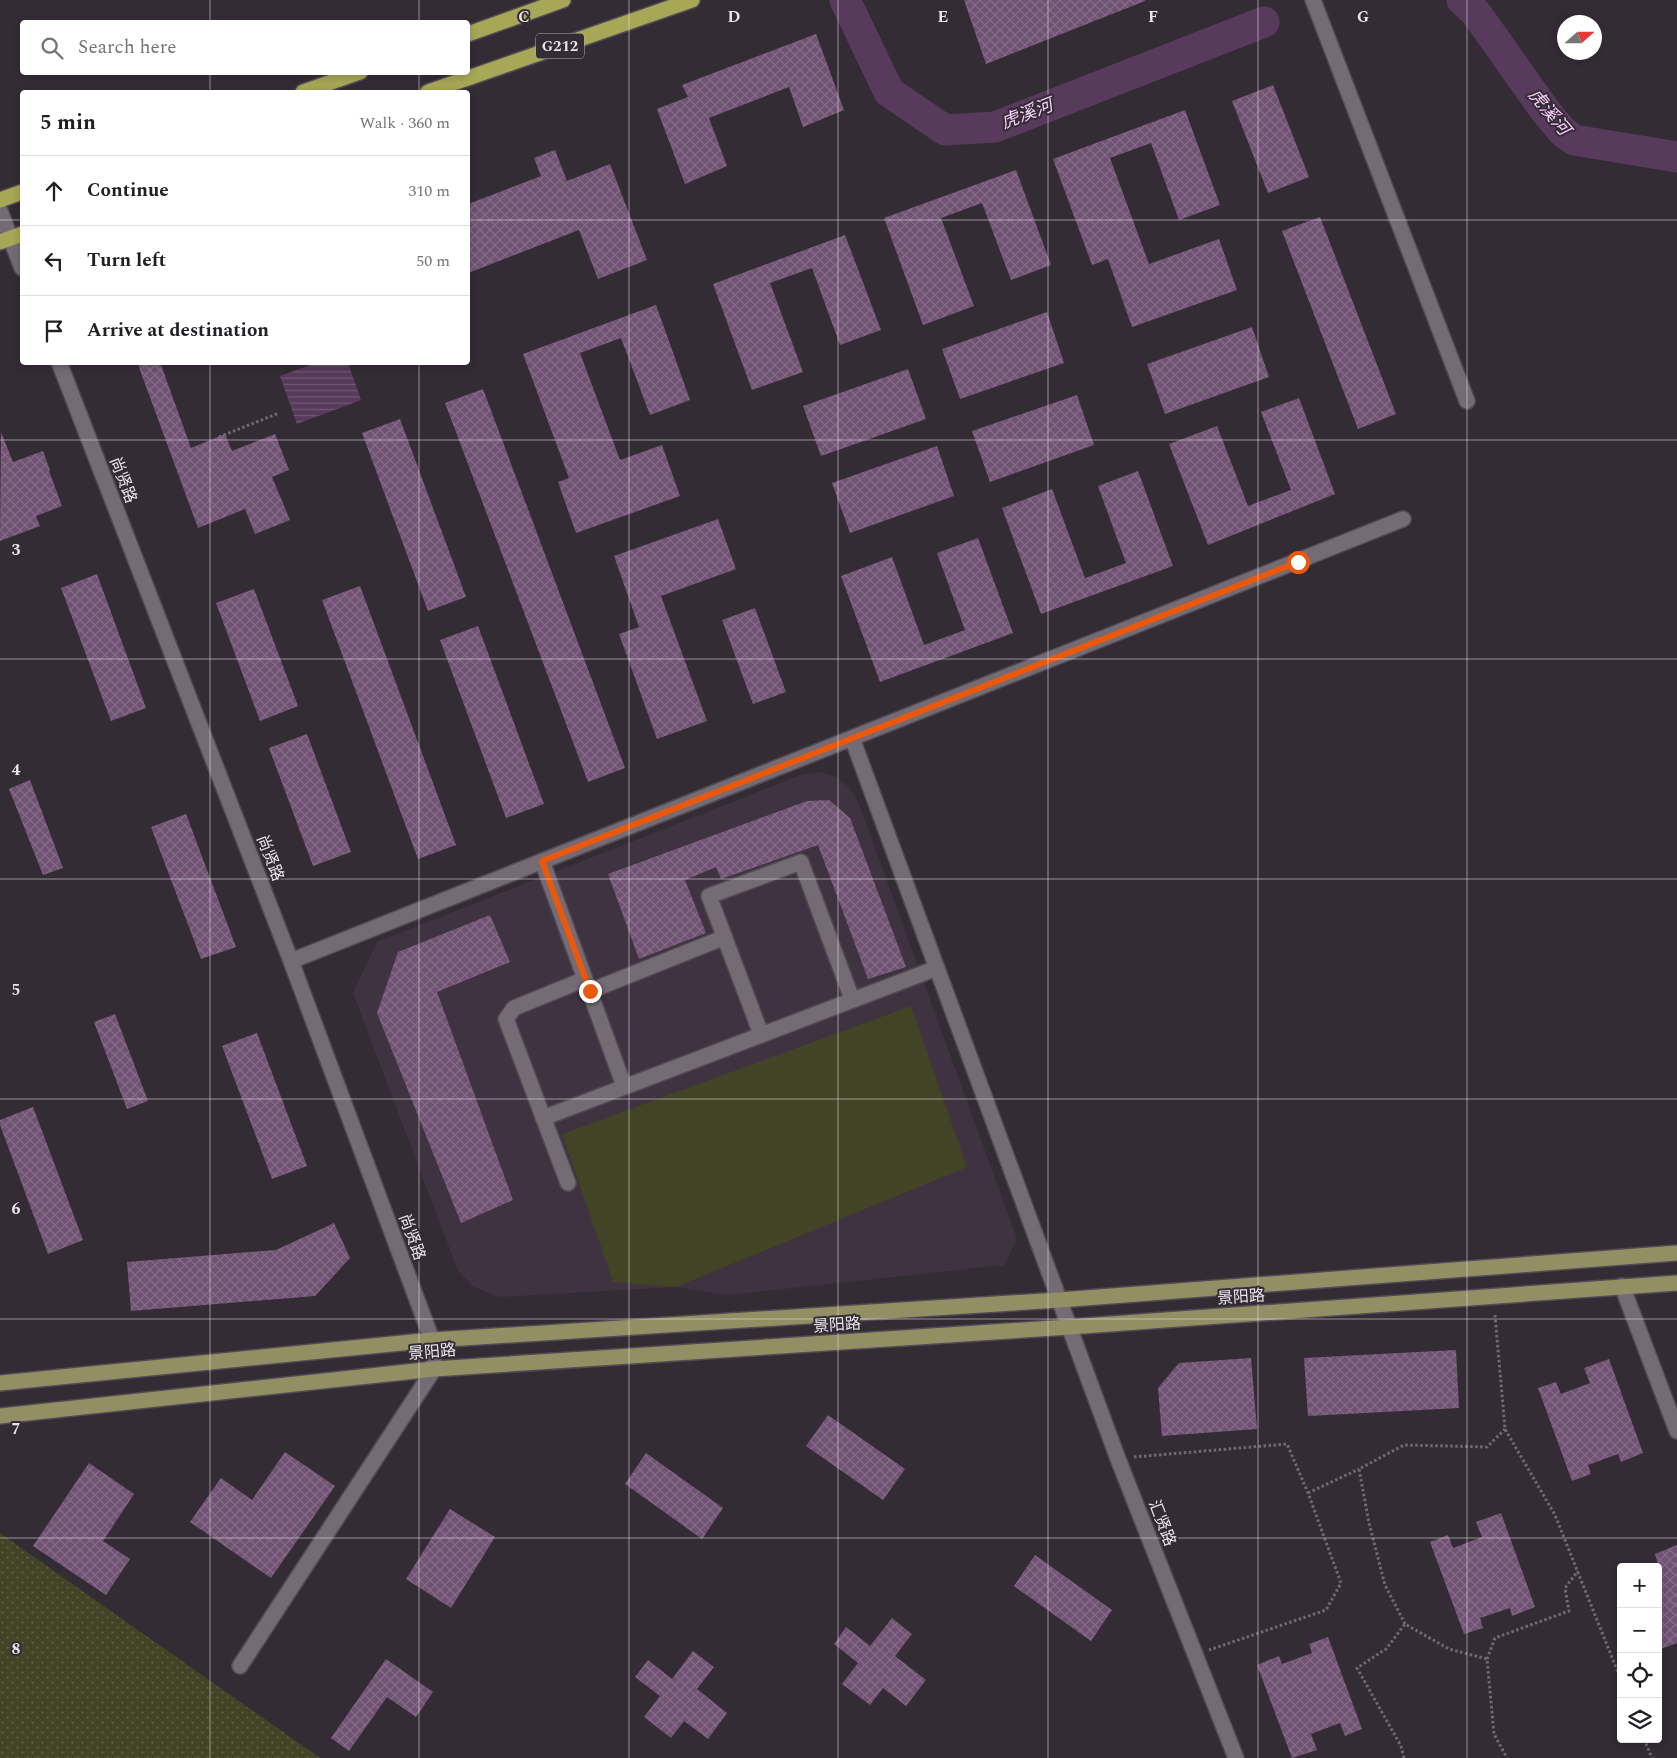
<!DOCTYPE html>
<html lang="en">
<head>
<meta charset="utf-8">
<style>
  :root { --surface:#fff; --page:#f6f6f6; --text:#202124; --muted:#757577; --line:#e0e0e0 }
  body { margin:0; font-family:Spectral,"Noto Sans SC",serif; background:var(--page); color:var(--text) }
  .controls { position:absolute; right:15px; bottom:15px; display:grid; overflow:hidden; border-radius:5px; box-shadow:0 2px 8px #0003 }
  .controls button { width:45px; height:45px; display:grid; place-items:center; padding:0; border:0; border-bottom:1px solid var(--line); background:var(--surface); color:var(--text); font:25px sans-serif }
  .compass { position:absolute; left:1557px; top:15px; width:45px; height:45px; border-radius:50%; background:var(--surface); box-shadow:0 2px 8px #0003; rotate:69deg }
  .stop { position:absolute; width:15px; height:15px; margin:-11px; border:4px solid #ea580c; border-radius:50%; background:#fff }
  .stop.end { background:#ea580c; border-color:#fff; box-shadow:0 1px 5px #0008 }
  .list { margin:0; padding:0; list-style:none }
  h2 { display:flex; justify-content:space-between; align-items:center; height:65px; margin:0; padding:0 20px; font-size:21px }
  h2 small { font-size:16px; font-weight:400; color:var(--muted) }
  .list li { display:grid; grid-template-columns:32px 1fr auto; gap:15px; align-items:center; box-sizing:border-box; height:70px; padding:0 20px; border-top:1px solid var(--line) }
  .list b { display:block; font-size:19px; white-space:nowrap }
  .list em { font-size:16px; font-style:normal; color:var(--muted) }
  .icon { flex:none; width:28px; height:28px; fill:none; stroke:currentColor; stroke-width:2; stroke-linecap:round; stroke-linejoin:round }
  .map { position:relative; flex:none; width:1677px; height:1758px; overflow:hidden }
  .search { position:absolute; background:var(--surface); box-shadow:0 2px 8px #0003; left:20px; top:20px; width:450px; height:55px; display:flex; align-items:center; gap:12px; box-sizing:border-box; padding:0 18px; border-radius:5px; color:var(--muted); font-size:19px }
  .panel { position:absolute; background:var(--surface); box-shadow:0 2px 8px #0003; left:20px; top:90px; width:450px; height:275px; border-radius:5px }
  .map>svg:first-child { display:block }
</style>
</head>
<body>
<div class="map">
<svg width="1677" height="1758" viewBox="0 0 1677 1758">
  <defs>
    <pattern id="park-dots" width="8" height="8" patternUnits="userSpaceOnUse" patternTransform="scale(1.25)"><rect width="8" height="8" fill="#434325"/><path d="M2 2h.1M6 6h.1" fill="none" stroke="#5e5e45" stroke-width="1.8" stroke-linecap="round"/></pattern>
    <pattern id="water-rules" width="6" height="5" patternUnits="userSpaceOnUse" patternTransform="scale(1.25)"><rect width="6" height="5" fill="#583b5c"/><path d="M0 2.5h6" fill="none" stroke="#705774"/></pattern>
    <pattern id="building-cross-hatch" width="8" height="8" patternUnits="userSpaceOnUse" patternTransform="scale(1.25)"><rect width="8" height="8" fill="#705273"/><path d="M0 0l8 8M0 8l8-8" fill="none" stroke="#856b87"/></pattern>
  </defs>
  <rect width="100%" height="100%" fill="#342c35"/>
  <path fill="#3f3341" d="M819,772L835,776L849,787L859,804L1017,1239L1004,1265L727,1295L676,1287L499,1297L474,1287L458,1271L353,993L377,942L801,775Z"/>
  <path fill="#434325" d="M911,1006L967,1167L676,1287L613,1282L562,1134Z"/>
  <path fill="url(#park-dots)" d="M0,1533L320,1758H0Z"/>
  <path fill="url(#water-rules)" d="M316,363H348L361,400L297,424L280,376Z"/>
  <g fill="none" stroke-linecap="round" stroke-linejoin="round">
    <path stroke="#583b5c" stroke-width="31" d="M845,0L889,92L945,130L995,127L1264,22
      M1462,0L1476,13L1544,109L1562,131L1574,140L1677,157"/>
  </g>
  <path fill="url(#building-cross-hatch)" d="M964,0H1145V1L986,64Z
    M816,34L844,110L803,127L789,87L709,118L727,166L685,184L657,109L688,97L682,85Z
    M1273,85L1309,177L1268,193L1232,101Z
    M1185,110L1220,205L1179,220L1151,143L1110,158L1149,264L1219,239L1237,290L1132,327L1108,259L1092,265L1053,159Z
    M555,150L567,181L610,164L647,260L598,279L579,230L468,273V204L541,176L534,158Z
    M1016,170L1051,265L1011,280L982,203L941,218L974,306L923,325L884,218Z
    M1320,217L1396,414L1358,429L1282,231Z
    M845,235L881,330L840,345L812,268L770,283L803,372L752,390L713,284Z
    M656,305L690,400L650,415L621,338L580,353L620,460L662,445L680,496L576,533L558,482L569,478L523,354Z
    M1047,312L1064,363L960,399L942,349Z
    M1252,327L1269,377L1165,414L1147,364Z
    M137,362H160L191,448L225,434L232,451L275,434L289,470L272,477L290,520L255,534L245,509L198,528Z
    M908,369L926,419L821,456L803,406Z
    M483,389L625,768L588,782L445,403Z
    M1077,395L1094,445L990,482L972,431Z
    M1299,398L1335,494L1208,545L1169,444L1217,426L1248,506L1291,490L1261,412Z
    M400,419L466,597L428,611L362,433Z
    M1,432L13,462L43,451L50,470L49,471L62,506L36,516L40,526L0,541Z
    M937,446L954,496L850,533L832,483Z
    M1138,471L1173,566L1041,614L1002,508L1052,489L1085,578L1126,563L1098,486Z
    M718,519L736,569L661,596L707,721L657,739L619,634L639,627L614,556Z
    M978,538L1013,633L880,682L841,576L892,557L924,645L965,630L937,553Z
    M97,574L146,708L111,721L61,588Z
    M360,586L456,845L418,859L322,600Z
    M254,589L298,706L260,721L216,603Z
    M755,608L786,692L753,704L722,620Z
    M478,626L544,804L506,818L440,640Z
    M307,734L351,852L313,866L269,748Z
    M30,780L63,868L43,875L9,789Z
    M829,800L850,818L906,967L868,979L818,845L721,879L716,867L685,880L706,933L639,959L608,874L807,801Z
    M186,814L236,947L201,959L151,827Z
    M490,915L510,962L437,992L513,1200L461,1223L377,1013L398,952Z
    M115,1014L148,1101L127,1109L94,1022Z
    M257,1033L307,1166L272,1179L222,1046Z
    M33,1107L83,1240L48,1254L0,1125V1120Z
    M334,1223L350,1258L315,1296L131,1311L127,1262L276,1250Z
    M1456,1350L1459,1408L1308,1416L1304,1358Z
    M1251,1358L1257,1429L1162,1436L1158,1388L1179,1363Z
    M1609,1359L1643,1453L1621,1462L1618,1454L1588,1465L1591,1474L1572,1481L1538,1388L1556,1382L1561,1394L1590,1383L1584,1368Z
    M828,1415L905,1469L883,1500L806,1446Z
    M285,1452L335,1486L271,1578L190,1522L221,1478L252,1500Z
    M646,1453L723,1508L702,1539L625,1484Z
    M89,1463L134,1494L103,1541L130,1559L106,1595L33,1546Z
    M450,1509L495,1537L451,1608L406,1579Z
    M1501,1513L1535,1607L1512,1616L1510,1608L1480,1618L1483,1628L1464,1634L1430,1542L1448,1535L1453,1548L1482,1537L1476,1522Z
    M1677,1545V1643L1658,1650V1564L1655,1554Z
    M1035,1555L1112,1610L1091,1641L1014,1586Z
    M892,1618L912,1634L895,1656L926,1680L906,1706L883,1688L870,1705L842,1684L858,1663L834,1644L846,1627L870,1646Z
    M1328,1637L1362,1729L1345,1736L1340,1723L1311,1734L1317,1750L1292,1758L1257,1665L1279,1656L1282,1664L1312,1653L1309,1644Z
    M693,1651L714,1667L697,1689L727,1713L708,1739L684,1721L671,1738L644,1717L660,1696L635,1677L648,1660L672,1679Z
    M386,1659L433,1692L416,1717L387,1697L349,1751L331,1738Z"/>
  <g fill="none" stroke-linecap="round" stroke-linejoin="round">
    <defs>
      <path id="minor" d="M1313,0L1467,401
        M0,211L22,268
        M59,362L291,961L432,1340L434,1369L240,1666
        M852,738L1118,1459L1236,1758
        M542,861L624,1086
        M291,961L1403,519
        M590,991L725,937
        M761,1034L709,896L801,862L852,999
        M543,1118L937,968
        M568,1183L506,1019L514,1008L585,979
        M1622,1286L1677,1431"/>
      <path id="major" d="M0,1383L432,1340L1059,1300L1677,1253
        M0,1416L434,1369L1069,1327L1677,1283"/>
      <path id="highway" d="M468,34L563,0
        M303,92L360,72
        M428,92L692,0
        M0,200L22,192
        M0,242L22,234"/>
    </defs>
    <use href="#minor" stroke="#514a52" stroke-width="18"/>
    <use href="#major" stroke="#514a52" stroke-width="18"/>
    <use href="#highway" stroke="#514a52" stroke-width="18"/>
    <path stroke="#716a72" stroke-width="3" stroke-dasharray="2.5 2.5" stroke-linecap="butt" d="M219,437L279,413
      M1495,1315L1505,1429L1555,1515L1621,1680
      M1134,1457L1287,1444L1308,1493L1341,1583L1326,1610L1209,1650
      M1308,1493L1359,1469
      M1405,1624L1385,1585L1369,1523L1359,1469L1404,1445L1487,1447L1505,1429
      M1487,1659L1495,1638L1569,1611L1565,1588L1578,1571
      M1644,1739L1652,1758
      M1404,1758L1401,1746L1357,1668L1386,1649L1405,1624L1449,1649L1487,1659L1494,1734L1507,1758"/>
    <use href="#minor" stroke="#746b75" stroke-width="15"/>
    <use href="#major" stroke="#938f64" stroke-width="15"/>
    <use href="#highway" stroke="#a7a758" stroke-width="15"/>
  </g>
  <g fill="none" stroke-linecap="round" stroke-linejoin="round">
    <path stroke="#ea580c" stroke-width="6" d="M590,991L542,861L1298,562"/>
  </g>
  <path fill="none" stroke="#eae5eb" stroke-width="1" stroke-opacity="0.55" d="M210,0V22M419,0V22M629,0V1758M838,0V1758M1048,0V1758M1258,0V1758M1467,0V1758M210,72V92M419,72V92M0,220H22M468,220H1677M210,362V1758M419,362V1758M0,440H1677M0,659H1677M0,879H1677M0,1099H1677M0,1319H1677M0,1538H1677"/>
  <g text-anchor="middle" dominant-baseline="central" stroke-width="4" stroke-linejoin="round" paint-order="stroke">
    <rect fill="#342c35" stroke="#b3aeb4" stroke-width="1" x="536" y="33.5" width="48" height="25" rx="4"/>
    <g font-size="15" font-weight="bold" fill="#eae5eb">
      <text x="560" y="46">G212</text>
    </g>
    <g font-size="16" fill="#eae5eb" stroke="#342c35">
      <text transform="translate(123 480) rotate(69)">尚贤路</text>
      <text transform="translate(270 858) rotate(69)">尚贤路</text>
      <text transform="translate(412 1237) rotate(70)">尚贤路</text>
      <text transform="translate(1241 1297) rotate(-4)">景阳路</text>
      <text transform="translate(837 1325) rotate(-4)">景阳路</text>
      <text transform="translate(432 1352) rotate(-5)">景阳路</text>
      <text transform="translate(1162 1523) rotate(69)">汇贤路</text>
    </g>
    <g font-size="18" font-style="italic" fill="#f9cffd" stroke="#342c35">
      <text transform="translate(1549 112) rotate(50)">虎溪河</text>
      <text transform="translate(1027 114) rotate(-21)">虎溪河</text>
    </g>
  </g>
  <g font-size="16" text-anchor="middle" font-weight="bold" fill="#eae5eb" stroke="#342c35" stroke-width="4" stroke-linejoin="round" paint-order="stroke">
    <text x="524" y="22">C</text>
    <text x="734" y="22">D</text>
    <text x="943" y="22">E</text>
    <text x="1153" y="22">F</text>
    <text x="1363" y="22">G</text>
    <text x="16" y="555">3</text>
    <text x="16" y="775">4</text>
    <text x="16" y="995">5</text>
    <text x="16" y="1214">6</text>
    <text x="16" y="1434">7</text>
    <text x="16" y="1654">8</text>
  </g>
</svg>
<div class="controls">
<button>+</button>
<button>−</button>
<button><svg class="icon" aria-label="locate" viewBox="0 0 24 24"><circle cx="12" cy="12" r="6"/><path d="M12 2v4M12 18v4M2 12h4M18 12h4"/></svg></button>
<button><svg class="icon" aria-label="layers" viewBox="0 0 24 24"><path d="M12 4l9 5-9 5-9-5zM3 14l9 5 9-5"/></svg></button>
</div>
<svg class="compass" viewBox="-18 -18 36 36"><path d="M0-13l5 13h-10z" fill="#e53935"/><path d="M0 13l5-13h-10z" fill="#757577"/></svg>
<div class="stop" style="left:1298px;top:562px"></div>
<div class="stop end" style="left:590px;top:991px"></div>
<div class="search"><svg class="icon" aria-label="search" viewBox="0 0 24 24"><circle cx="10" cy="10" r="6"/><path d="M15 15l6 6"/></svg>Search here</div>
<section class="panel">
<h2>5 min<small>Walk · 360 m</small></h2>
<ul class="list">
<li><svg class="icon" aria-label="ahead" viewBox="0 0 24 24"><path d="M12 20V5M6 11l6-6 6 6"/></svg><div><b>Continue</b></div><em>310 m</em></li>
<li><svg class="icon" aria-label="left" viewBox="0 0 24 24"><path d="M17 20v-9H6M10 6l-5 5 5 5"/></svg><div><b>Turn left</b></div><em>50 m</em></li>
<li><svg class="icon" aria-label="arrive" viewBox="0 0 24 24"><path d="M6 21V4h12l-3 4 3 4H6"/></svg><div><b>Arrive at destination</b></div></li>
</ul>
</section>
</div>
</body>
</html>
